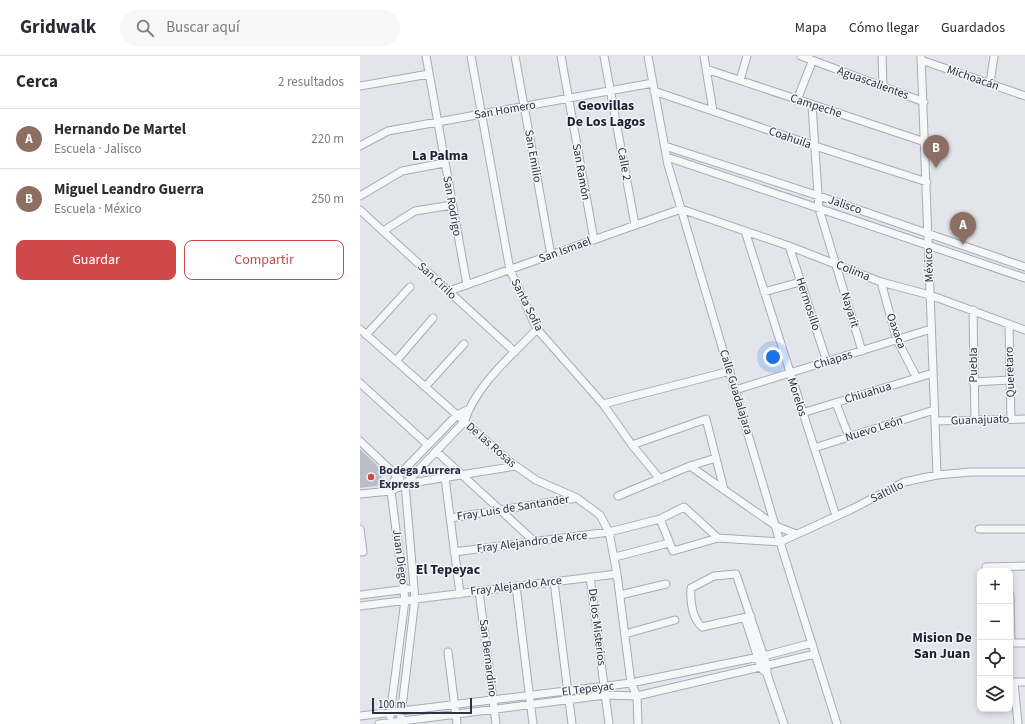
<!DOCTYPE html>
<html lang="es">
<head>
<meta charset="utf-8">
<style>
  :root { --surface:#fff; --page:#f7f7f7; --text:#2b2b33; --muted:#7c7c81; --line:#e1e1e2; --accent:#ce4a4a }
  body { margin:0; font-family:"Source Sans 3",sans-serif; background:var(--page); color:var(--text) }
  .controls { position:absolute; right:12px; bottom:12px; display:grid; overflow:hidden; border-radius:8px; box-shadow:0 2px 6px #0003 }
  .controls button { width:36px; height:36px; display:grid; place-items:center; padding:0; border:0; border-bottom:1px solid var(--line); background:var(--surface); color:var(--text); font:20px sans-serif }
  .scale { position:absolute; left:12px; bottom:10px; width:100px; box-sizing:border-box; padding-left:4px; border:2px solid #2b3044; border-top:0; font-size:11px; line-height:14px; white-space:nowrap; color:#2b3044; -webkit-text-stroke:3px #f3f5f8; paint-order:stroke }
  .you { position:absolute; left:413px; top:301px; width:14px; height:14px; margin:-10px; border:3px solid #fff; border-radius:50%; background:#1a73e8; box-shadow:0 0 0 6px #1a73e833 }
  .badge { display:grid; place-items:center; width:26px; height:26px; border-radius:50%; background:var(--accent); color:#fff; font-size:13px; font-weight:700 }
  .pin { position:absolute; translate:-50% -33px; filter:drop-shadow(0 1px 2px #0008) }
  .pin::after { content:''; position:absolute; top:21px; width:14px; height:12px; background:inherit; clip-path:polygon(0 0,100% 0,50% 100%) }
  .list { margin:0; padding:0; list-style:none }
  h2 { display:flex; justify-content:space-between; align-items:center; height:52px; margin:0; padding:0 16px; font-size:17px }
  h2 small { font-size:13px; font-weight:400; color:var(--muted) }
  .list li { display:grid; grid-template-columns:26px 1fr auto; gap:12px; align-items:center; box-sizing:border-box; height:60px; padding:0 16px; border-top:1px solid var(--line) }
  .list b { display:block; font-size:15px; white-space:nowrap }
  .list p { margin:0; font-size:13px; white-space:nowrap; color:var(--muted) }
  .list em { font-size:13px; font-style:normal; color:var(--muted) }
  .actions { display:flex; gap:8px; padding:12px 16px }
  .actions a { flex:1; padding:9px 0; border:1px solid var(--accent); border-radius:8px; text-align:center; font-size:14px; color:var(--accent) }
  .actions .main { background:var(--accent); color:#fff }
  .icon { flex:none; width:22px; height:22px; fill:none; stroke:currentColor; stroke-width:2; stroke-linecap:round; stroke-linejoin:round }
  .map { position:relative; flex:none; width:665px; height:668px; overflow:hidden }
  header { display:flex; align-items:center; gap:24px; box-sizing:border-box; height:56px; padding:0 20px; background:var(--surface); border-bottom:1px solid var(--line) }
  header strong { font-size:19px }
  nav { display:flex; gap:22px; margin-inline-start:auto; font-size:14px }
  .search { width:280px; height:36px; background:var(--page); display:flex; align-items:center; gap:10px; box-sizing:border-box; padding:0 14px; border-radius:22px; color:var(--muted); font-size:15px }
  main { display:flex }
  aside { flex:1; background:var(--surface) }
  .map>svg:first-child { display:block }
</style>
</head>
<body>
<header>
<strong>Gridwalk</strong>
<div class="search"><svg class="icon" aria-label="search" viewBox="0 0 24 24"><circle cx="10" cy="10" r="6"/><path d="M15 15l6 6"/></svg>Buscar aquí</div>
<nav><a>Mapa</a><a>Cómo llegar</a><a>Guardados</a></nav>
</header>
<main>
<aside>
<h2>Cerca<small>2 resultados</small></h2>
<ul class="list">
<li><span class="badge" style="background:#8d6e63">A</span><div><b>Hernando De Martel</b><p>Escuela · Jalisco</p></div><em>220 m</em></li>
<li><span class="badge" style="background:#8d6e63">B</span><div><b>Miguel Leandro Guerra</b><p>Escuela · México</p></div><em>250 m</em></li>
</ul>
<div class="actions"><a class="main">Guardar</a><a>Compartir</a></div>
</aside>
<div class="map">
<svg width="665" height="668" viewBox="0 0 665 668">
  <rect width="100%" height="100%" fill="#e3e5eb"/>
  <path fill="#bbbec9" d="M0,393L20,412L23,429L0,432Z"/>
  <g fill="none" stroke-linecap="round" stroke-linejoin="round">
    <defs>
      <path id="minor" d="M66,0L107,229
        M111,0L150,214L177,273L243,348L370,315
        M155,0L191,199
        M201,0L234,184
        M244,0L275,169
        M288,0L308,109L420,486L477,668
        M344,0L353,55
        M441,0L564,46
        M522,0L523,31
        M561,0L577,419
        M561,4L665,40
        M346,13L565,86
        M380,24L387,0
        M630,27L634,0
        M0,30L69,18
        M294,35L455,90L567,126
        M437,44L452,6
        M452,49L459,153L502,295
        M0,90L28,75L293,27
        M305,90L459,140L665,211
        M307,101L665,222
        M0,140L42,115L84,107
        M0,154L155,296
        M23,175L55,155L92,149
        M385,175L476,460
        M429,190L467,306
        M521,226L537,284L557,322
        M89,235L321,153L429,190L521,226L570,239L665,274
        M404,236L440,226
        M613,254L615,364
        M649,268L651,363
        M0,273L150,406L176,424L217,442L240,459L249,476L257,518L271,627L277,640L278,668
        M6,279L50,231
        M36,305L73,262
        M613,326L650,324
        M0,327L68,389
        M65,331L104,288
        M375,334L571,273
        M476,347L489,381
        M243,348L272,389L346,363L356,402L330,410L416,470L436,478
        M442,357L573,317
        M575,365L665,363
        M0,385L40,423
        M272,389L300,423
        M454,392L574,354
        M76,395L175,486
        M356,402L364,434
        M85,422L100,538
        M45,428L104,366C117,328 150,301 177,273
        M0,438L31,435L45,428L156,410
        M258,440L330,410
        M90,462L217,442
        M300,463L313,495L358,482L420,486L492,453L544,426L577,419L611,416H665
        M0,473L3,496H0
        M619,473H665
        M94,496L249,476L300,463L324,451L358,482
        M255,501L309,487
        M626,511L665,510
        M230,521L249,668
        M194,526L212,668
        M156,530L173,668
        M119,535L136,668
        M0,539L48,533
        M260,539L306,528
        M650,539L651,587
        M0,550L257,518
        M391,560L342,571C332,562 330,545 331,532L354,520L376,518L407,610V618L424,668
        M385,562L401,612L404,615
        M265,578L315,564
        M650,587H665
        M88,596L97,668
        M651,626H665
        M654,626L658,668
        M0,660L271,627L404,600L452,587
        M30,660L45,544L31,435L34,425L39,419L97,359L109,353
        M19,668L245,639L277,640L455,598
        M40,668L55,543L45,428"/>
    </defs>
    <use href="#minor" stroke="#a8abb6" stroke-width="9"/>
    <use href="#minor" stroke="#f6f7f9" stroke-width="7"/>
  </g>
  <circle fill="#ce4a4a" stroke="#f3f5f8" stroke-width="1.5" cx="11" cy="421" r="4"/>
  <g text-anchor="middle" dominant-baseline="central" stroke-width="3" stroke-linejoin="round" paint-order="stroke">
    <g font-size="12" fill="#2b3044" stroke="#f3f5f8">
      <text transform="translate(613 22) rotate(19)">Michoacán</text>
      <text transform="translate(513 27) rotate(20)">Aguascalientes</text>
      <text transform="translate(456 50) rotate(18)">Campeche</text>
      <text transform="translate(145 54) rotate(-10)">San Homero</text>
      <text transform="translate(430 82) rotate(19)">Coahuila</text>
      <text transform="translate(173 100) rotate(80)">San Emilio</text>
      <text transform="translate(264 108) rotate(80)">Calle 2</text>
      <text transform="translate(221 116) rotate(80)">San Ramón</text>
      <text transform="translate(485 149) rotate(19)">Jalisco</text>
      <text transform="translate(92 150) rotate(80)">San Rodrigo</text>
      <text transform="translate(205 194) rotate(-20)">San Ismael</text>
      <text transform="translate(569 209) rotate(-92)">México</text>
      <text transform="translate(493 215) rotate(22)">Colima</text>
      <text transform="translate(77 225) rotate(43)">San Cirilo</text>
      <text transform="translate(448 248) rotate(72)">Hermosillo</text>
      <text transform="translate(167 249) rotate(63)">Santa Sofia</text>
      <text transform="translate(490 254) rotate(73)">Nayarit</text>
      <text transform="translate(536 275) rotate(70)">Oaxaca</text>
      <text transform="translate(473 304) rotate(-17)">Chiapas</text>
      <text transform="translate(613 309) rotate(-90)">Puebla</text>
      <text transform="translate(650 316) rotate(-92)">Queretaro</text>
      <text transform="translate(376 336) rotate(73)">Calle Guadalajara</text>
      <text transform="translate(508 337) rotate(-17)">Chiuahua</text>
      <text transform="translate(437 341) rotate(72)">Morelos</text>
      <text transform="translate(620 364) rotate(-2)">Guanajuato</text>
      <text transform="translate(514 373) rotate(-18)">Nuevo León</text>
      <text transform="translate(131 389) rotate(41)">De las Rosas</text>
      <text transform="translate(527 436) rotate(-26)">Saltillo</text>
      <text transform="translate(153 452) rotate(-9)">Fray Luis de Santander</text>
      <text transform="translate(172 486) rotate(-7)">Fray Alejandro de Arce</text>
      <text transform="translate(40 501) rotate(83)">Juan Diego</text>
      <text transform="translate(156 530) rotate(-7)">Fray Alejando Arce</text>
      <text transform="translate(237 571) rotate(83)">De los Misterios</text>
      <text transform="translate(128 602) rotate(83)">San Bernardino</text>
      <text transform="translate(228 633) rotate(-7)">El Tepeyac</text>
    </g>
    <g font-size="12" font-weight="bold" fill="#2b3044" stroke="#f3f5f8" text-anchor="start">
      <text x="19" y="414">Bodega Aurrera<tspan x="19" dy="14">Express</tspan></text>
    </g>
    <g font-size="14" font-weight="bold" fill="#1d2135" stroke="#f3f5f8">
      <text x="246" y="50">Geovillas<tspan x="246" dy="16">De Los Lagos</tspan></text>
      <text x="80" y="100">La Palma</text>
      <text x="88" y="514">El Tepeyac</text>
      <text x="582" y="582">Mision De<tspan x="582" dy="16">San Juan</tspan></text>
    </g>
  </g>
</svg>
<div class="controls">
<button>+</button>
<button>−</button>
<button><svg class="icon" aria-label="locate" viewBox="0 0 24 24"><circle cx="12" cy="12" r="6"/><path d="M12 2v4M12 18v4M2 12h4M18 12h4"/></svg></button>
<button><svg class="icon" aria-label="layers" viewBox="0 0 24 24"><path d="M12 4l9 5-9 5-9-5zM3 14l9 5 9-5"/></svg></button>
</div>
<div class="scale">100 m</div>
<div class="you"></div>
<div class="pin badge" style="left:603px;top:189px;background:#8d6e63">A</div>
<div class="pin badge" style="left:576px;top:112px;background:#8d6e63">B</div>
</div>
</main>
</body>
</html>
